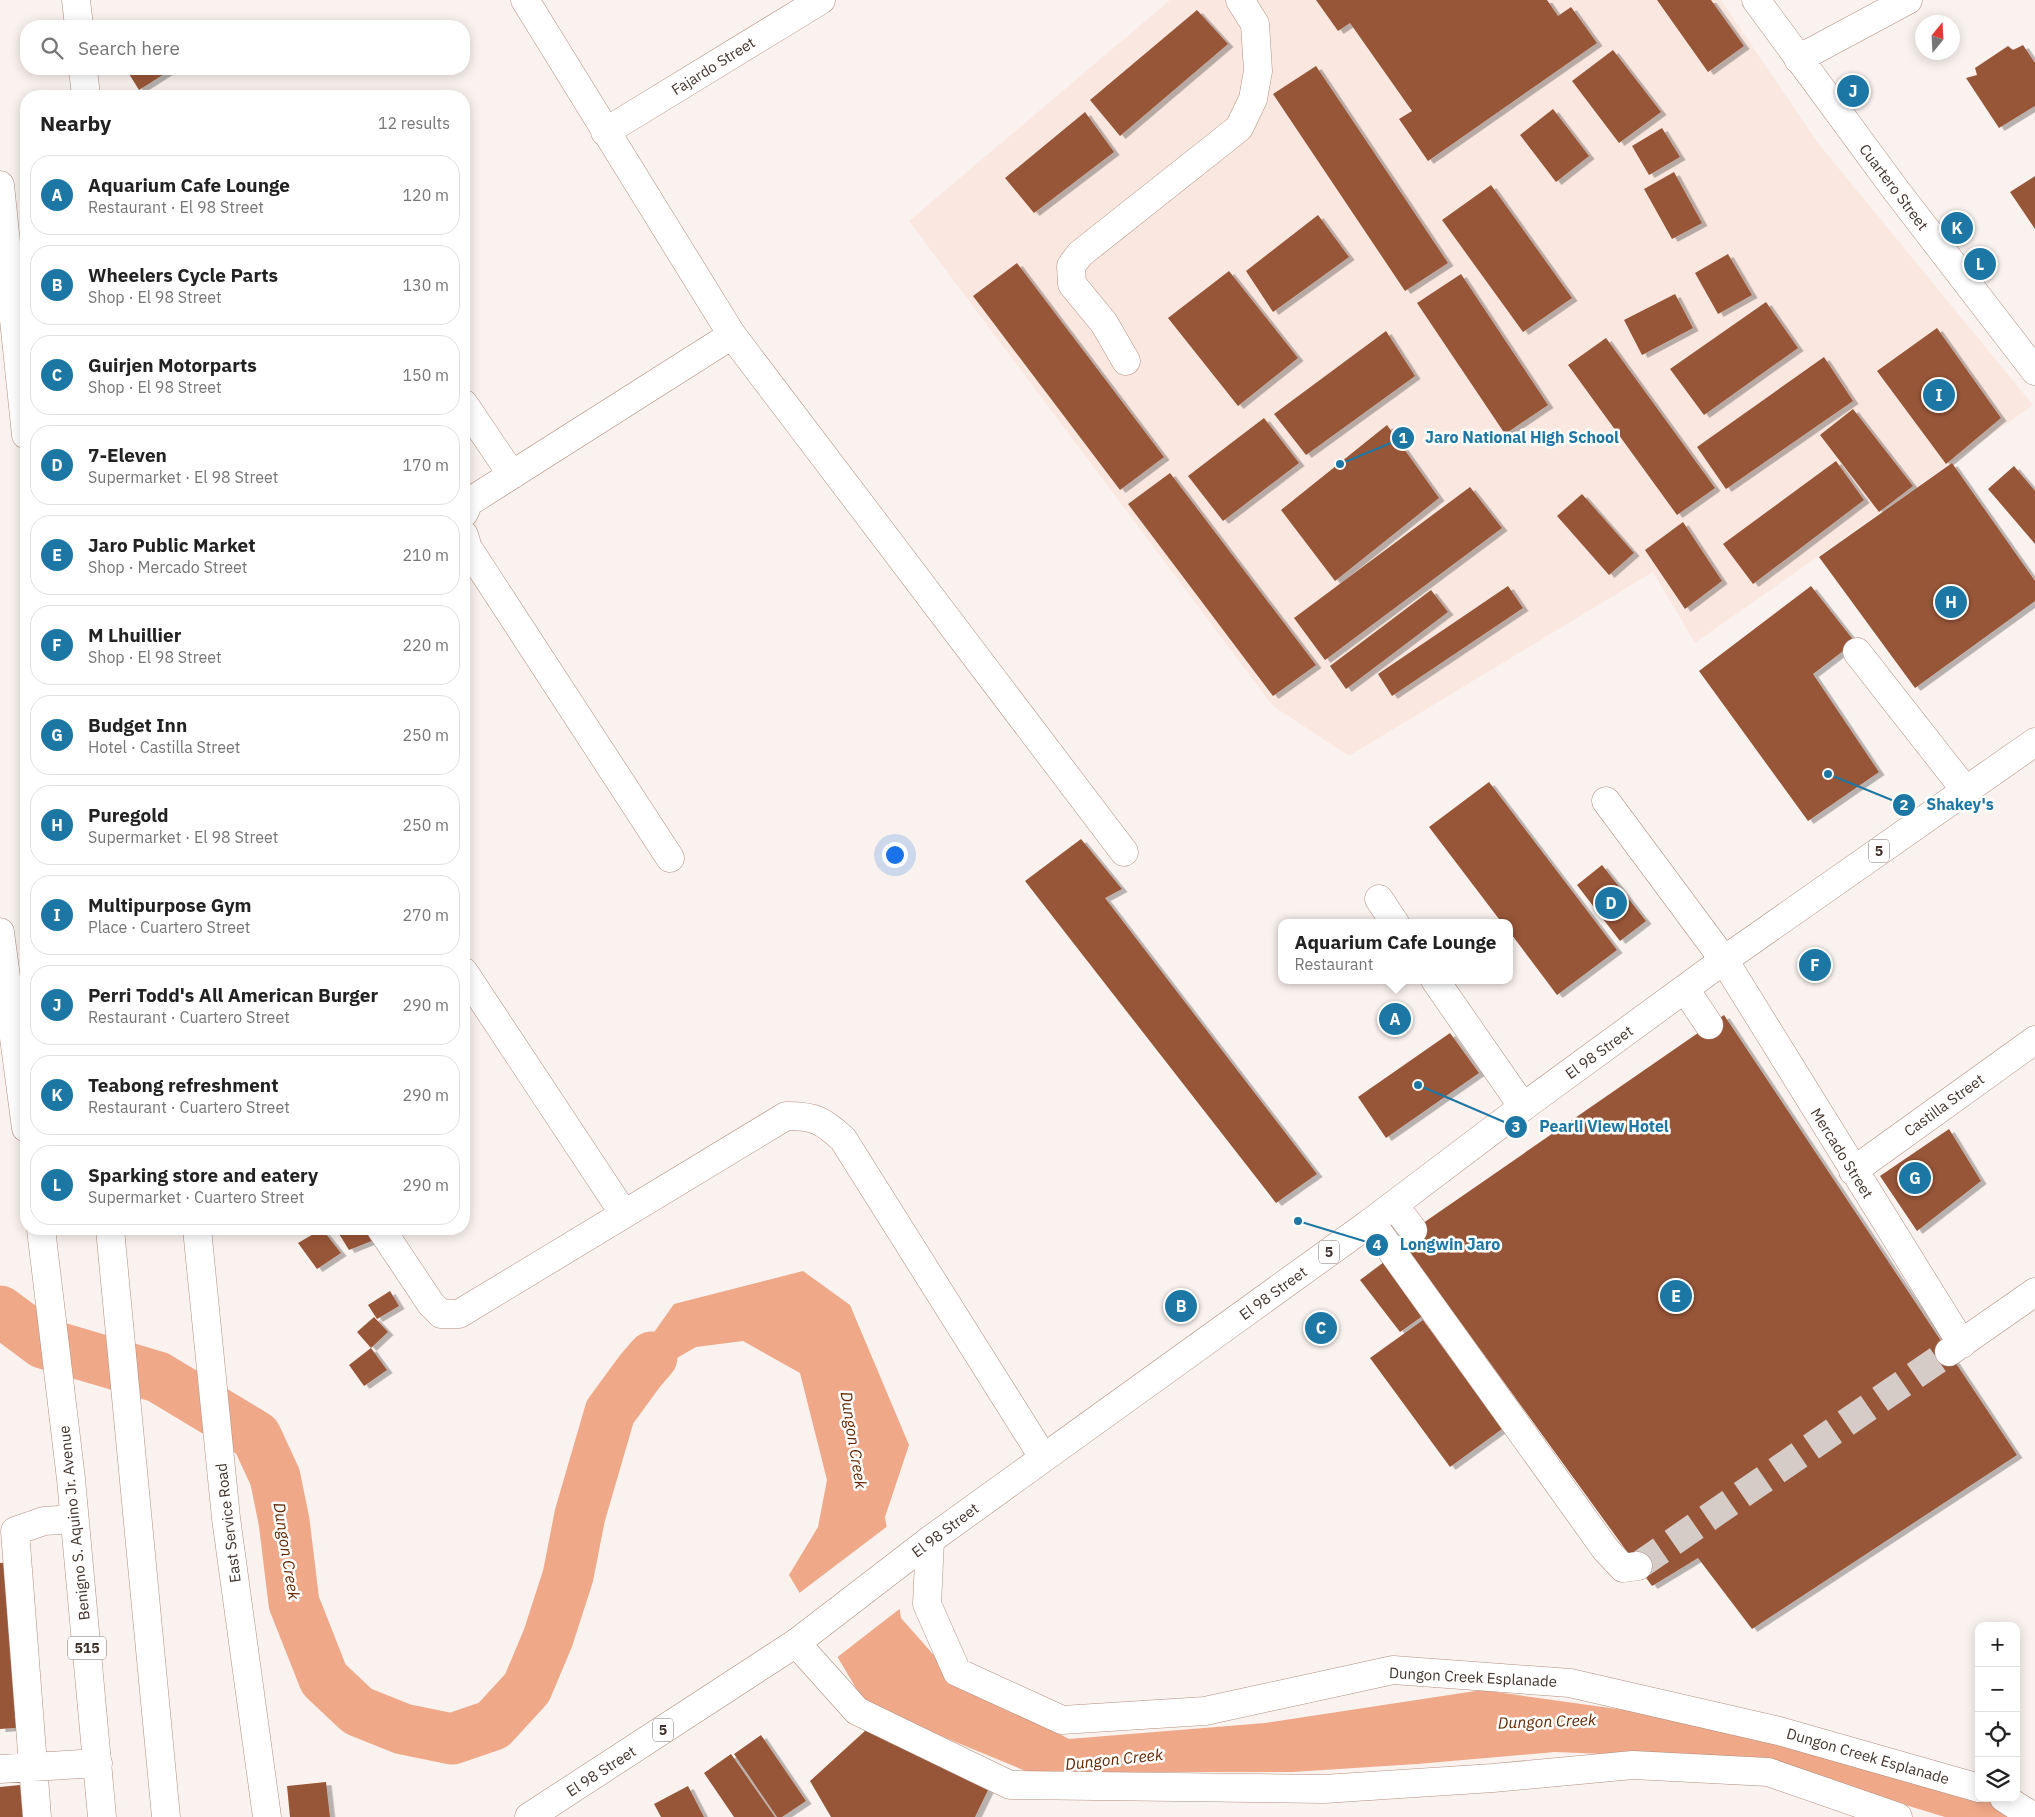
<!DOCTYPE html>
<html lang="en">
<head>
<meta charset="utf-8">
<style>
  :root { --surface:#fff; --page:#f6f6f6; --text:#222; --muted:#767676; --line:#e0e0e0; --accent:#1d77a5 }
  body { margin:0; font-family:"IBM Plex Sans",sans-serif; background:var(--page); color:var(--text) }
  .controls { position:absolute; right:15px; bottom:15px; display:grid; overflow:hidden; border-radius:10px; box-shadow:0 2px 12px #0003 }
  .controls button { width:45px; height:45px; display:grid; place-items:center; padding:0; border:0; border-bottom:1px solid var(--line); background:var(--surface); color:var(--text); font:25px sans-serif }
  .compass { position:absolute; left:1915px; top:15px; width:45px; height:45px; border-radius:50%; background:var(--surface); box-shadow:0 2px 12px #0003; rotate:18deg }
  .you { position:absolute; left:894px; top:854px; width:18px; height:18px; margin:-12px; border:4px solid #fff; border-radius:50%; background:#1a73e8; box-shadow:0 0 0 8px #1a73e833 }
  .badge { display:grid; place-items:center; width:32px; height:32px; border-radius:50%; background:var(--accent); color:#fff; font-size:16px; font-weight:700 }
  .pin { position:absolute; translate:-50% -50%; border:2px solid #fff; box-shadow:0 1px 5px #0006 }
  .popup { position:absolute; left:1278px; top:919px; width:235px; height:65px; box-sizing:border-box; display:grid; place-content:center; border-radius:10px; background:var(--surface); filter:drop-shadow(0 1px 4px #0005); font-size:16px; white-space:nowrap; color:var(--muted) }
  .popup b { font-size:19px; color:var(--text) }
  .popup::after { content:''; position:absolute; left:50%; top:100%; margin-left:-10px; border:10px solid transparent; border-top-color:var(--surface) }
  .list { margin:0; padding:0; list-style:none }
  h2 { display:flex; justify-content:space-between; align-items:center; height:65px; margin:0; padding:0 20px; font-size:21px }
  h2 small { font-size:16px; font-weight:400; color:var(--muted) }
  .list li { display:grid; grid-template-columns:32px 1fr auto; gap:15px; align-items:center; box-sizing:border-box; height:80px; margin:0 10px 10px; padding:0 10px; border:1px solid var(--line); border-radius:20px }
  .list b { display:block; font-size:19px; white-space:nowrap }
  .list p { margin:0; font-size:16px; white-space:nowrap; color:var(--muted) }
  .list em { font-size:16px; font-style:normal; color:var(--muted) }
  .icon { flex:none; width:28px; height:28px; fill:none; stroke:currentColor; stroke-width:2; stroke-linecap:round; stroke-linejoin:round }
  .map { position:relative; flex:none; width:2035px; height:1817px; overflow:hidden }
  .search { position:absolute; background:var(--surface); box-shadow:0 2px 12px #0003; left:20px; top:20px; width:450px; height:55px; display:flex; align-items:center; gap:12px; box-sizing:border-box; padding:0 18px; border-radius:20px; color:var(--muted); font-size:19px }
  .panel { position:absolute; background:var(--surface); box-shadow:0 2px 12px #0003; left:20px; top:90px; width:450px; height:1145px; border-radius:20px }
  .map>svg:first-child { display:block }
</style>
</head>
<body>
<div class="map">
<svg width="2035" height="1817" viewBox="0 0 2035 1817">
  <defs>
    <filter id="shadow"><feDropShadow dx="5.5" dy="3" stdDeviation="0" flood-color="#0004"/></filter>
  </defs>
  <rect width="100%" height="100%" fill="#faf2ef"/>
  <path fill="#fae8e0" d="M1170,0H1721L1818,143L2033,405L1695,643L1653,572L1349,756L1273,706L909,221Z"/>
  <path fill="#efa888" d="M803,1271L850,1305L909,1445L885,1517L901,1618L954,1678L1069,1739L1265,1723L1482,1690L1667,1716L1993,1802L2016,1817H1945L1757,1760L1555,1752L1417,1764L1292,1772H1028L866,1705L789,1575L818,1527L827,1480L800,1373L743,1341L696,1347L649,1374L610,1412L645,1345L674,1304Z"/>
  <path fill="#faf2ef" d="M889,1525L902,1607L835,1659L798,1594Z"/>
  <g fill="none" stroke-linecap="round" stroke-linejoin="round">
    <path stroke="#efa888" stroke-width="51" d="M0,1311L43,1343L158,1377L256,1436L275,1477L284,1521L294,1603L324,1679L358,1711L403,1729L452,1739L493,1725L527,1688L548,1638L568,1576L580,1515L610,1412L640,1371L652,1357"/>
  </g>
  <path fill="#985739" filter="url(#shadow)" d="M1316,0H1547L1558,16L1571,7L1597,43L1428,161L1399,119L1412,111L1350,23L1338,31Z
    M1657,0H1711L1744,46L1708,72Z
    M1197,10L1228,44L1120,136L1090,100Z
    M2023,45L2035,63V106L1999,128L1966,78L1977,75L1975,68L2008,46L2013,50Z
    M1613,50L1661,112L1619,143L1572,81Z
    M1316,66L1448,263L1405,291L1273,94Z
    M126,69H172L139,90Z
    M1553,109L1589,156L1556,182L1520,135Z
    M1085,112L1114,152L1034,213L1005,178Z
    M1662,128L1680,157L1649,175L1632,146Z
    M1674,172L1702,223L1672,239L1644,189Z
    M2035,176V229L2010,192Z
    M1491,185L1572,298L1523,332L1442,220Z
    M1318,215L1349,257L1273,312L1246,271Z
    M1728,254L1752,295L1718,314L1695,273Z
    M1017,263L1164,457L1120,490L973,296Z
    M1229,271L1298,358L1238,406L1168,318Z
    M1461,274L1548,405L1505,434L1417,303Z
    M1675,294L1693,328L1642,355L1624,320Z
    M1766,302L1798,348L1704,415L1670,369Z
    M1937,328L2001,418L1946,464L1877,371Z
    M1386,331L1415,376L1306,455L1274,414Z
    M1606,338L1715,488L1677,515L1568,365Z
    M1824,357L1853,401L1726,489L1697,447Z
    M1853,409L1913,486L1879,512L1820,435Z
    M1264,418L1299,463L1223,521L1188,476Z
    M1387,425L1439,498L1335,581L1281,510Z
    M1836,461L1864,500L1753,584L1723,544Z
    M1952,463L2035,581V601L1915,688L1819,557Z
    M2014,466L2035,491V544L1988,489Z
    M1170,473L1316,665L1273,696L1128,504Z
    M1470,487L1502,528L1325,660L1294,618Z
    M1582,494L1634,553L1609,575L1557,516Z
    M1683,522L1722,581L1685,609L1645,550Z
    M1508,586L1523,608L1392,696L1378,674Z
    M1811,586L1855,642L1813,674L1879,772L1808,821L1699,671Z
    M1431,590L1448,612L1346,689L1330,666Z
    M1489,782L1617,950L1557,995L1509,931V923H1502L1429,827Z
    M1081,839L1122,889L1105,898L1317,1174L1276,1203L1025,881Z
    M1602,865L1646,921L1620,941L1577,885Z
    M1724,1015L2017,1455L1752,1629L1698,1558L1652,1586L1400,1239Z
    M1450,1033L1479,1073L1386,1138L1358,1097Z
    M1949,1129L1981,1181L1917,1231L1880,1176Z
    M322,1229L341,1253L317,1269L298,1243Z
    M336,1229H368L374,1240L349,1250Z
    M1384,1262L1424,1315L1400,1332L1360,1280Z
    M390,1291L399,1306L377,1319L368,1305Z
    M374,1317L388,1332L371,1348L357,1332Z
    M1423,1320L1502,1429L1450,1467L1370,1358Z
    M371,1348L387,1370L364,1386L349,1365Z
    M14,1562L27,1727L0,1729V1563Z
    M866,1730L988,1790L975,1817H831L810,1781Z
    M761,1735L806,1801L782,1817H777L734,1754Z
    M731,1754L775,1817H734L704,1773Z
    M326,1782L330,1817H290L287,1786Z
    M20,1785L23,1817H0V1787Z
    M688,1786L704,1817H661L654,1804Z"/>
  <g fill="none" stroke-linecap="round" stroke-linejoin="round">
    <path stroke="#d5ccc8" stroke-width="28" stroke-dasharray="28 14" stroke-linecap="butt" d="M1638,1566L1949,1352"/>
    <defs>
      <path id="minor" d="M76,0L79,26
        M525,0L732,335L1124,852
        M1756,0L1895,189L2035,371
        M1798,59L1908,0
        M83,69L86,96
        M605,132L821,0
        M1126,361L1104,323L1072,284L1071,266L1080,254L1239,128L1253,99L1258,71L1255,24L1240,0
        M464,404L512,475
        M464,513L469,502L732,335
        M464,535L468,548L670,858
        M1857,652L1966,791
        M1606,801L1724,960L1962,1344
        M1379,899L1395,923
        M464,972L624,1214
        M1435,980L1523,1107
        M1685,989L1709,1025
        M1853,1171L2035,1040
        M1394,1205L1413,1230
        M1371,1222L1606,1550L1623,1568L1638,1566
        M197,1229L226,1518L267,1817
        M381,1229L431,1304L441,1314H459L786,1116C815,1116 822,1120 843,1139L1043,1457
        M1949,1352L2035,1292
        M930,1540L927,1604L957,1672L1062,1720L1205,1711L1393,1670L1570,1683L1779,1731L1979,1788
        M796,1643L857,1711L1010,1785L1324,1789L1493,1778L1633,1765L1768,1772L1898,1817
        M0,1769L98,1763
        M2004,1798L2034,1817
        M37,1817L15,1531L44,1521L74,1519"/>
      <path id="major" d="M529,1817L796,1643L930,1540L1371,1222L1523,1107L1724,960L2035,742"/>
      <path id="highway" d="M0,185L26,435
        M0,932L26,1128
        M41,1229L71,1479L102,1817
        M110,1229L166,1817"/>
    </defs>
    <use href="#minor" stroke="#b08e7f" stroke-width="29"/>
    <use href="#major" stroke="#b08e7f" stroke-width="29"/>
    <use href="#highway" stroke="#b08e7f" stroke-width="29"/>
    <use href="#minor" stroke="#fff" stroke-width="28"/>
    <use href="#major" stroke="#fff" stroke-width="28"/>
    <use href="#highway" stroke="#fff" stroke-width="28"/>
  </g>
  <g text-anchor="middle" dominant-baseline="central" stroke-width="5" stroke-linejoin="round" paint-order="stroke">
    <g fill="#fff" stroke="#7b716c" stroke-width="1">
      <rect x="1869" y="839.5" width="20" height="23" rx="4"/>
      <rect x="1319" y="1240.5" width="20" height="23" rx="4"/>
      <rect x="68" y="1636.5" width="38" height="23" rx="4"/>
      <rect x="653" y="1718.5" width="20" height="23" rx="4"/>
    </g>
    <g font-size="14" font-weight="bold" fill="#42342d">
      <text x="1879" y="851">5</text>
      <text x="1329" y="1252">5</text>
      <text x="87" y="1648">515</text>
      <text x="663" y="1730">5</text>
    </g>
    <g font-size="15" fill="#42342d" stroke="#fff">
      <text transform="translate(713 66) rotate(-32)">Fajardo Street</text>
      <text transform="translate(1894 187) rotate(53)">Cuartero Street</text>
      <text transform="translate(1599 1052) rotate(-36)">El 98 Street</text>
      <text transform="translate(1944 1105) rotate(-36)">Castilla Street</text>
      <text transform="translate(1842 1153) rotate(58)">Mercado Street</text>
      <text transform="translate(1273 1293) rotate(-36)">El 98 Street</text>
      <text transform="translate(74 1523) rotate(-96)">Benigno S. Aquino Jr. Avenue</text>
      <text transform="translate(228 1523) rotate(-97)">East Service Road</text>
      <text transform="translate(945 1530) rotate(-37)">El 98 Street</text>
      <text transform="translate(1473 1677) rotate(3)">Dungon Creek Esplanade</text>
      <text transform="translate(1868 1756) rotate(16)">Dungon Creek Esplanade</text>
      <text transform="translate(601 1771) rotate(-33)">El 98 Street</text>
    </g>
    <g font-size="16" font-style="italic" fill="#642601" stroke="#fff">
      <text transform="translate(854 1440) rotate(81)">Dungon Creek</text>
      <text transform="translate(287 1551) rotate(81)">Dungon Creek</text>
      <text transform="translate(1547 1721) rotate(-2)">Dungon Creek</text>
      <text transform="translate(1114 1759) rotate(-6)">Dungon Creek</text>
    </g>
  </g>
  <path fill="none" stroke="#1d77a5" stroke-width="2" d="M1340 464L1403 438M1828 774L1904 805M1418 1085L1516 1127M1298 1221L1377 1245"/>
  <g fill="#1d77a5" stroke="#fff" stroke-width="2">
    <circle cx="1340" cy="464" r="5"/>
    <circle cx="1828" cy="774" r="5"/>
    <circle cx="1418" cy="1085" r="5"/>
    <circle cx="1298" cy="1221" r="5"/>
    <circle cx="1403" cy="438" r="12"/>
    <circle cx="1904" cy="805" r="12"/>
    <circle cx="1516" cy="1127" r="12"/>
    <circle cx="1377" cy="1245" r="12"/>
  </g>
  <g font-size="15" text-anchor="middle" font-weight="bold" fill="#fff">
    <text x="1403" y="443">1</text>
    <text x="1904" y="810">2</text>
    <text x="1516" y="1132">3</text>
    <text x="1377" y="1250">4</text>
  </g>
  <g font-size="16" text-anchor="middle" font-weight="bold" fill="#1d77a5" stroke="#fff" stroke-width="5" stroke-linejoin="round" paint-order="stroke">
    <text x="1522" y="443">Jaro National High School</text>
    <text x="1960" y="810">Shakey's</text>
    <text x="1604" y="1132">Pearli View Hotel</text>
    <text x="1450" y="1250">Longwin Jaro</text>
  </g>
</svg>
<div class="controls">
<button>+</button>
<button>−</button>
<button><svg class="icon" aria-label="locate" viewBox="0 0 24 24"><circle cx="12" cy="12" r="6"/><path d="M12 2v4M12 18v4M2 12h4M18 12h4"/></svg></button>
<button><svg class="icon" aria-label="layers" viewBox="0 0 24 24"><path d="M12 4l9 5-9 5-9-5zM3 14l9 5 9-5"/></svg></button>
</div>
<svg class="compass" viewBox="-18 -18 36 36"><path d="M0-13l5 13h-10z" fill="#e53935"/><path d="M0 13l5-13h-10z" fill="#767676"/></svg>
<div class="you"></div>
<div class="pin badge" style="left:1395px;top:1019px">A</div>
<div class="popup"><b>Aquarium Cafe Lounge</b>Restaurant</div>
<div class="pin badge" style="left:1181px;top:1306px">B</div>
<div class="pin badge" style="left:1321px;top:1328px">C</div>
<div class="pin badge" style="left:1611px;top:903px">D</div>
<div class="pin badge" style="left:1676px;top:1296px">E</div>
<div class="pin badge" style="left:1815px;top:965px">F</div>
<div class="pin badge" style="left:1915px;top:1178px">G</div>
<div class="pin badge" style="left:1951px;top:602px">H</div>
<div class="pin badge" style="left:1939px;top:395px">I</div>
<div class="pin badge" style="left:1853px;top:91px">J</div>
<div class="pin badge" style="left:1957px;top:228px">K</div>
<div class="pin badge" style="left:1980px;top:264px">L</div>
<div class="search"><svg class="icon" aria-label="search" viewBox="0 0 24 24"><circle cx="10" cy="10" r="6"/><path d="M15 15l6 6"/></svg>Search here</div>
<section class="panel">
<h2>Nearby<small>12 results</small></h2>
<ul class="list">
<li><span class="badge">A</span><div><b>Aquarium Cafe Lounge</b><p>Restaurant · El 98 Street</p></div><em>120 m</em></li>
<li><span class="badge">B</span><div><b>Wheelers Cycle Parts</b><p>Shop · El 98 Street</p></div><em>130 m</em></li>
<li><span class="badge">C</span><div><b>Guirjen Motorparts</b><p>Shop · El 98 Street</p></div><em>150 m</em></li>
<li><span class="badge">D</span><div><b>7-Eleven</b><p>Supermarket · El 98 Street</p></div><em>170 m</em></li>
<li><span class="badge">E</span><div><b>Jaro Public Market</b><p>Shop · Mercado Street</p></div><em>210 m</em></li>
<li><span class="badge">F</span><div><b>M Lhuillier</b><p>Shop · El 98 Street</p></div><em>220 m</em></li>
<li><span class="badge">G</span><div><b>Budget Inn</b><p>Hotel · Castilla Street</p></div><em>250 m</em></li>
<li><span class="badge">H</span><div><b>Puregold</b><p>Supermarket · El 98 Street</p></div><em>250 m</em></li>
<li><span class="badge">I</span><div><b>Multipurpose Gym</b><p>Place · Cuartero Street</p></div><em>270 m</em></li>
<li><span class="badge">J</span><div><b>Perri Todd's All American Burger</b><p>Restaurant · Cuartero Street</p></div><em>290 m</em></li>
<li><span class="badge">K</span><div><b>Teabong refreshment</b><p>Restaurant · Cuartero Street</p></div><em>290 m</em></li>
<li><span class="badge">L</span><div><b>Sparking store and eatery</b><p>Supermarket · Cuartero Street</p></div><em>290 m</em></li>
</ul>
</section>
</div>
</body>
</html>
